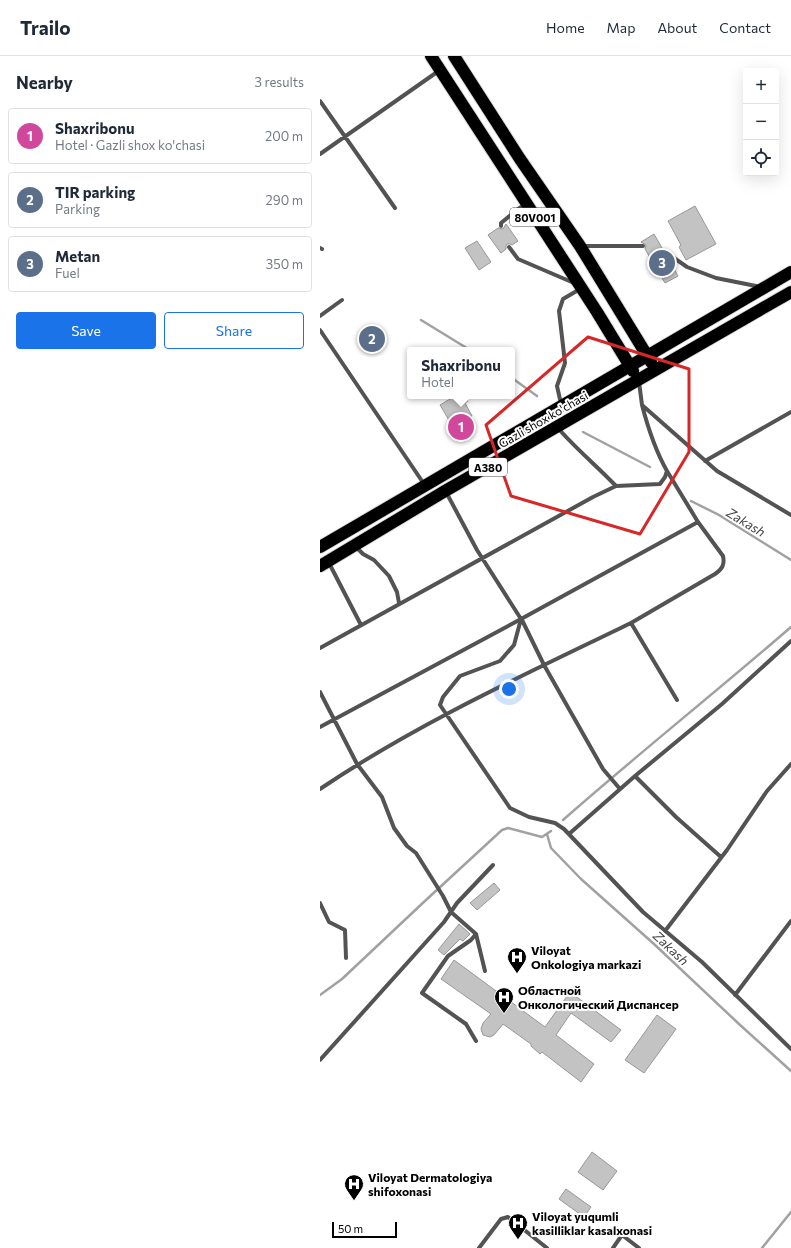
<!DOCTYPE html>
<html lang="en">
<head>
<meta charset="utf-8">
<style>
  :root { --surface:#fff; --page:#f6f6f7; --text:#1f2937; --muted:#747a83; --line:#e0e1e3; --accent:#1a73e8 }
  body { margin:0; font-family:Commissioner,sans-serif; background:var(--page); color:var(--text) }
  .controls { position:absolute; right:12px; top:12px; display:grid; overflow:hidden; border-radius:4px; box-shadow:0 4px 16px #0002 }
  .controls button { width:36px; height:36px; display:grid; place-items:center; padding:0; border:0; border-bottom:1px solid var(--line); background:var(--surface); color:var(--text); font:20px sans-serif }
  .scale { position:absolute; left:12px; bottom:10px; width:65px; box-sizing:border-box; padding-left:4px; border:2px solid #000; border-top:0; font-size:11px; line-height:14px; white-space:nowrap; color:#000; -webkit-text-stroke:3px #fff; paint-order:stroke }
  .you { position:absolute; left:189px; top:633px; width:14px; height:14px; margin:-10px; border:3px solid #fff; border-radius:50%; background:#1a73e8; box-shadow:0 0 0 6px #1a73e833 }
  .badge { display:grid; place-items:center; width:26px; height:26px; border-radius:50%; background:var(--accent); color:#fff; font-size:13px; font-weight:700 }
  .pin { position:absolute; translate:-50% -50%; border:2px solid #fff; box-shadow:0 1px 4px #0006 }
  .popup { position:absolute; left:87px; top:291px; width:108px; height:52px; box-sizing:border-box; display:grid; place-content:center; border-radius:4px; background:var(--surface); filter:drop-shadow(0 1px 3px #0005); font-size:13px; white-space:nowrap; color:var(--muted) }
  .popup b { font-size:15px; color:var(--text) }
  .popup::after { content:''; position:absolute; left:50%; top:100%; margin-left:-8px; border:8px solid transparent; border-top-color:var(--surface) }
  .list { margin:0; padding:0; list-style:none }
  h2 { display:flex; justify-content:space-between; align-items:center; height:52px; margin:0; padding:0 16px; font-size:17px }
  h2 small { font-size:13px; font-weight:400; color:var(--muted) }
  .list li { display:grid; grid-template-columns:26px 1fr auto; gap:12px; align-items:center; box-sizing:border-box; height:56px; margin:0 8px 8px; padding:0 8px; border:1px solid var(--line); border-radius:4px }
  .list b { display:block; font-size:15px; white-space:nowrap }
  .list p { margin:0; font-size:13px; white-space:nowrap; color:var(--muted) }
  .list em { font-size:13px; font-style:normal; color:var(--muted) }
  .actions { display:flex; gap:8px; padding:12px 16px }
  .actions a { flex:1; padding:9px 0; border:1px solid var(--accent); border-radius:4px; text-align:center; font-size:14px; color:var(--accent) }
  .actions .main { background:var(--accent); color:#fff }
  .icon { flex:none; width:22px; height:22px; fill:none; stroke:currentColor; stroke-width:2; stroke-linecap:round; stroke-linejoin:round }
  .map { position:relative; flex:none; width:471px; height:1192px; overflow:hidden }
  header { display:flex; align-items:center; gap:24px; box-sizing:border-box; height:56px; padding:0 20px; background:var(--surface); border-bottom:1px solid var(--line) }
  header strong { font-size:19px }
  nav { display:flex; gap:22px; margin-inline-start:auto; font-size:14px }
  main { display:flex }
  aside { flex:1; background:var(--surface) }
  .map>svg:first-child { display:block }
</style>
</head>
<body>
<header>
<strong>Trailo</strong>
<nav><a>Home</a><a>Map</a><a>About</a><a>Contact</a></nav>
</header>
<main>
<aside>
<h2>Nearby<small>3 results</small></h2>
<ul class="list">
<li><span class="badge" style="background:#d1479c">1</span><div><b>Shaxribonu</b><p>Hotel · Gazli shox ko'chasi</p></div><em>200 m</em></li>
<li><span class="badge" style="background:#5c6f8a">2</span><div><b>TIR parking</b><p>Parking</p></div><em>290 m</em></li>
<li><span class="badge" style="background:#5c6f8a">3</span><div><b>Metan</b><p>Fuel</p></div><em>350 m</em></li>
</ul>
<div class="actions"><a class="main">Save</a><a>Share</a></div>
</aside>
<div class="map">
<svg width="471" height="1192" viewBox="0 0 471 1192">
  <rect width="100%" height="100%" fill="#fff"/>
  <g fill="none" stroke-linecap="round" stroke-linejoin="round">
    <path stroke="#a1a1a1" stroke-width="2.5" d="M101,264L150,294
      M192,322L217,340
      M263,376L330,411
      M371,445L399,459L471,504
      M243,764C318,698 396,636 471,571
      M227,778L231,792L261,823L334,888L419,968L471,1015
      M0,939L22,923L106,844L182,774L188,772L222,781L231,775
      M442,1192L471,1156"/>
  </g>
  <path fill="#c3c3c3" stroke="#979797" d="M375,150L396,188L366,204L359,191L361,189L348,165Z
    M186,168L198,185L192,189L190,188H187L186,190V193L181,197L168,179L178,172L183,173Z
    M334,178L342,192L341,194V197L348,202L358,220L345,227L325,193L326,189L321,186Z
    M157,185L171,206L159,214L145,192Z
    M135,340H145L148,345L145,347L152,360L133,371L120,349Z
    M174,827L180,834L157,854L150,847Z
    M139,868L150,878L143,885L140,883L124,899L118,894Z
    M134,904L225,971L250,936L301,974L291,986L251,957L236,979L274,1008L261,1026L222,996L220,998L211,990V988L183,968L174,979L170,981L163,979L161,973L163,967L171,958L121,923Z
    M337,959L356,973L324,1017L305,1004Z
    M272,1096L297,1115L283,1134L258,1116Z
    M246,1133L271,1151L264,1161L239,1143Z"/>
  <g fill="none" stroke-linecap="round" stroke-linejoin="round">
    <defs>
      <path id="highway" d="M111,0L277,256L313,315
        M134,0L200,103L260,190L331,306
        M0,491L471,216
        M0,510L125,435L471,236"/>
    </defs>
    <use href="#highway" stroke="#dbdbdb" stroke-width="14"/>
    <path stroke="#535353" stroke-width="4" d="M0,45L75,152
      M0,98L120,14
      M181,170V167L198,153L206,148
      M263,190H323
      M189,191L198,203L254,227
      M0,192L2,193
      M344,195L367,211L396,222L441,231
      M0,260L22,244
      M0,274L104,428
      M319,326L322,349L397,415L471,459
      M241,348L237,330L245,307L239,255L243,243L260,233
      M237,371C255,392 277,410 296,430
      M385,405L471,356
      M347,415L378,466L403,500C405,509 402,513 395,518L311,567L357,644
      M126,436L157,494L201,563L194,589L180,605L140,620L123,641L120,649L190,752L209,761L235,767L244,773L323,856L382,906L471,993
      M35,490L43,498L54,504L69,520L77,536L79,547
      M9,507L41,569
      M202,564L224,609L283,713L300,733
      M0,592L273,441L296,430L340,428L345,421L347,415C335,394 328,372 322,349
      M0,636L37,708L62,741L74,772L87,790L96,797L123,840L131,856L156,878L165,915
      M0,671L201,563L378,466
      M315,720L356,761L401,801
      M0,733C98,667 206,618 311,567
      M249,778L315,720L402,648L471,585
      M0,847L9,866L25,874L26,902
      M345,875L407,794L447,735L471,708
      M156,878L151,884L128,900L102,937L146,968L156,985
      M415,939L471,865
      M0,1004L124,866L137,847L173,809
      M159,1192L181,1163L188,1161L227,1192
      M293,1192L302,1179L319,1192"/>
    <use href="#highway" stroke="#000" stroke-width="12"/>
  </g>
  <path fill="none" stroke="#d62828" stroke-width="3" stroke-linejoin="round" d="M268,281L369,313V396L320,478L191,440L166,369Z"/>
  <defs>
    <symbol id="hospital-pin" viewBox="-11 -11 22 30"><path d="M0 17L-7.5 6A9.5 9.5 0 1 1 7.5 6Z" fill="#000" stroke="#fff"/><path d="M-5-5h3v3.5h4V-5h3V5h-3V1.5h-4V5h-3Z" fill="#fff"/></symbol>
  </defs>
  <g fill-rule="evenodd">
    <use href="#hospital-pin" x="186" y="890" width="22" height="30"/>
    <use href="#hospital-pin" x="173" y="930" width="22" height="30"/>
    <use href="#hospital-pin" x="23" y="1117" width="22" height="30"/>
    <use href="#hospital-pin" x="187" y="1156" width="22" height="30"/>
  </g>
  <g text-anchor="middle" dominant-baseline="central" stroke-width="4" stroke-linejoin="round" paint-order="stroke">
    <g fill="#fff" stroke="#4c4c4c" stroke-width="1">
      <rect x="190" y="152" width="50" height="18" rx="3"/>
      <rect x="149" y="402" width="38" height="18" rx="3"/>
    </g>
    <g font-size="11" font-weight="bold" fill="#000">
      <text x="215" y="161">80V001</text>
      <text x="168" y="411">A380</text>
    </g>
    <g font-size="12" fill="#000" stroke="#fff">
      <text transform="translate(223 363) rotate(-30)">Gazli shox ko'chasi</text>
    </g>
    <g font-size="12" font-weight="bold" fill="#000" stroke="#fff" text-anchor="start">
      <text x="211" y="894">Viloyat<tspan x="211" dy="14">Onkologiya markazi</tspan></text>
      <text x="198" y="934">Областной<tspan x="198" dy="14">Онкологический Диспансер</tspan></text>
      <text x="48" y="1121">Viloyat Dermatologiya<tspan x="48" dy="14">shifoxonasi</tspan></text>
      <text x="212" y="1160">Viloyat yuqumli<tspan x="212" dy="14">kasilliklar kasalxonasi</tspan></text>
    </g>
    <g font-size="13" font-style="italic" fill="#424242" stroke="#fff">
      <text transform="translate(426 466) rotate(31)">Zakash</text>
      <text transform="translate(351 892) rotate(43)">Zakash</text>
    </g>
  </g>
</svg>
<div class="controls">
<button>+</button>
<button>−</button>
<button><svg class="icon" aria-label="locate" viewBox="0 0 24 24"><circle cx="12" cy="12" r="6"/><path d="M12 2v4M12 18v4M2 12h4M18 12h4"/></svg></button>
</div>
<div class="scale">50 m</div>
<div class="you"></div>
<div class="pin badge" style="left:141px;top:371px;background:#d1479c">1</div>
<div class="popup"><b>Shaxribonu</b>Hotel</div>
<div class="pin badge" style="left:52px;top:283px;background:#5c6f8a">2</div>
<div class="pin badge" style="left:342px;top:207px;background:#5c6f8a">3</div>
</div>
</main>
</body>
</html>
